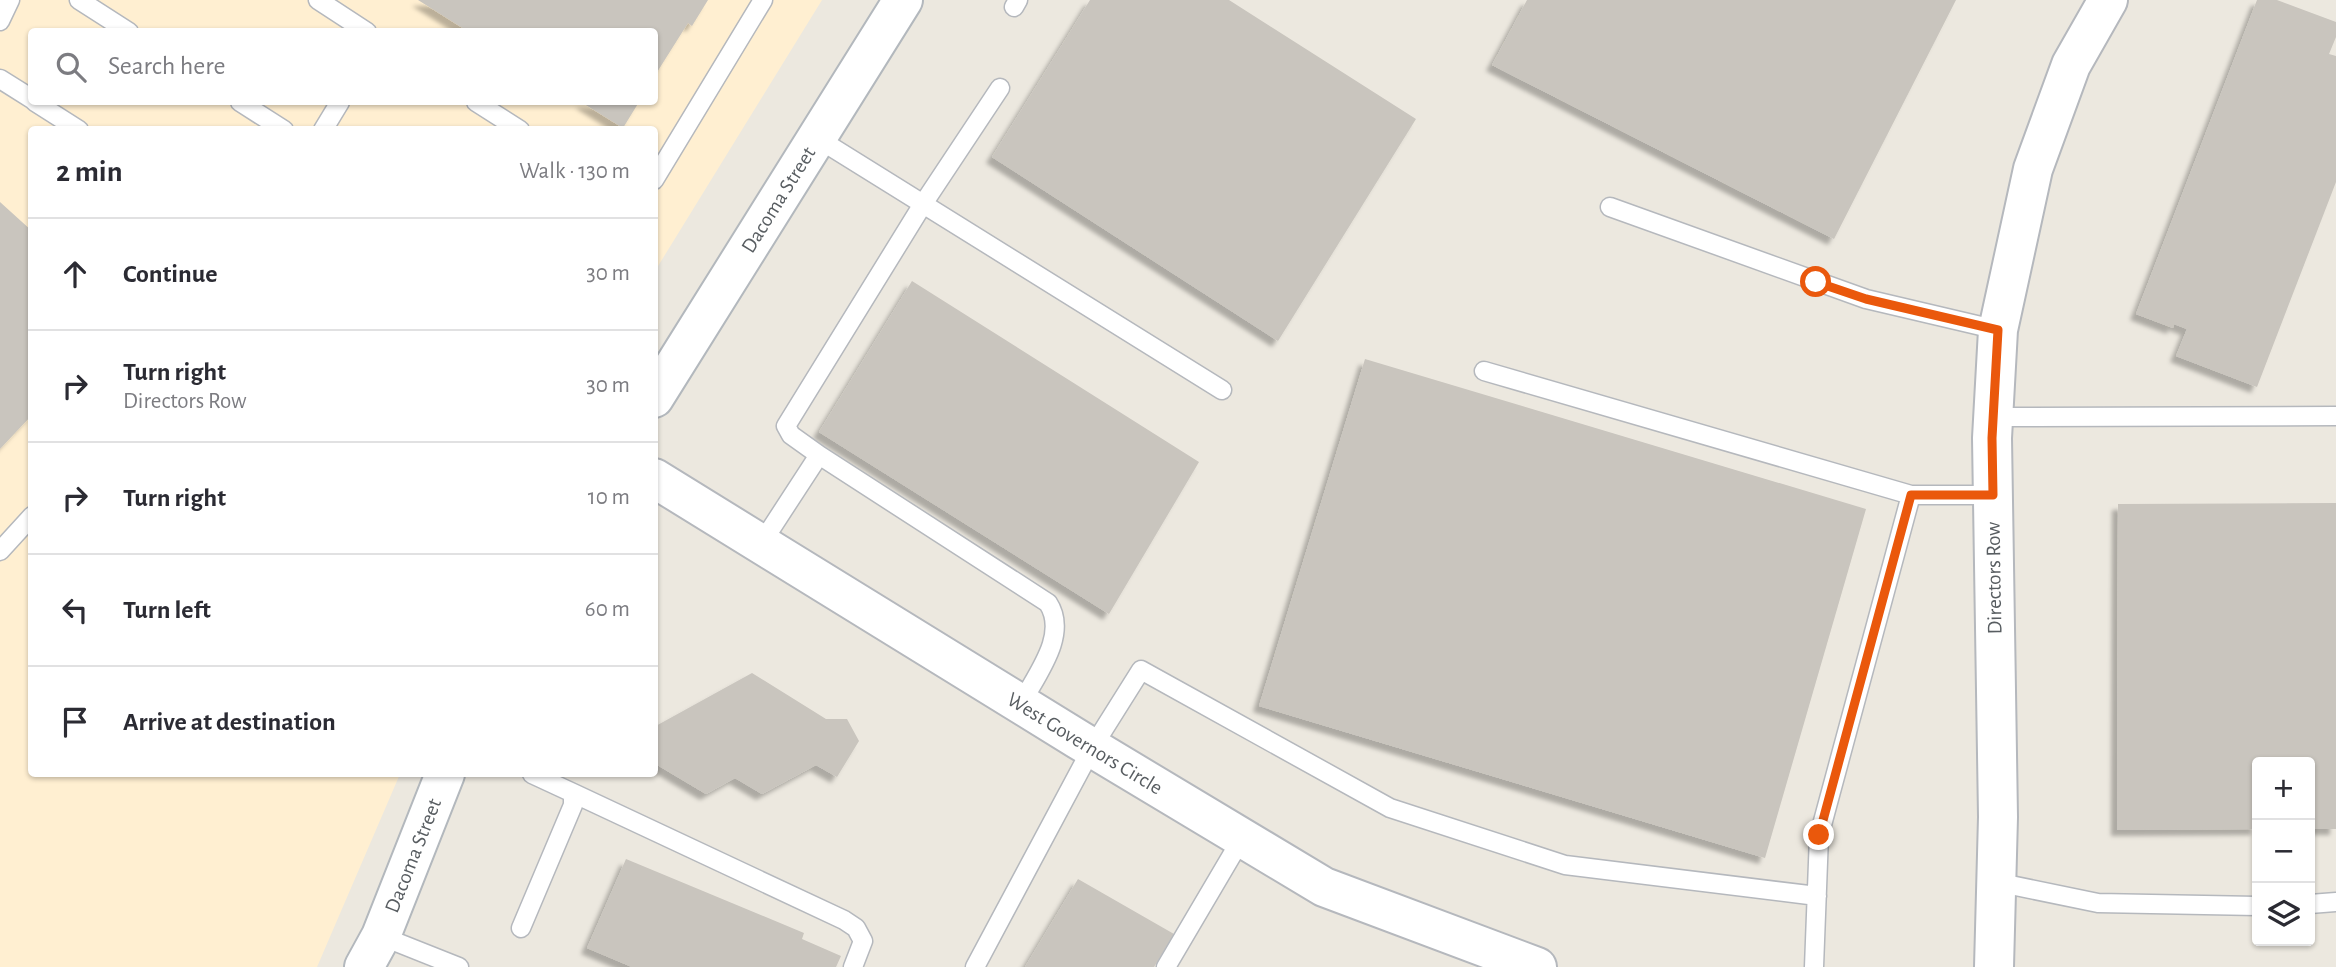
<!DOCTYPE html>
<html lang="en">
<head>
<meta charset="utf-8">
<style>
  :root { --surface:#fff; --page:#f2f2f3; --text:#2b2b33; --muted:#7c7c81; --line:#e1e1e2 }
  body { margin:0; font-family:"Alegreya Sans",sans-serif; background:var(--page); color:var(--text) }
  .controls { position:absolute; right:21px; bottom:21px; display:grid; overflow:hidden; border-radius:7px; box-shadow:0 2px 5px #0004 }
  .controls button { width:63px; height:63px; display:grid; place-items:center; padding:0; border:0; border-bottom:2px solid var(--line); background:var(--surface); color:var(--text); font:35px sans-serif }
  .stop { position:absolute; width:21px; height:21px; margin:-16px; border:5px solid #ea580c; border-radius:50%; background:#fff }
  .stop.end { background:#ea580c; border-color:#fff; box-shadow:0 2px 7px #0008 }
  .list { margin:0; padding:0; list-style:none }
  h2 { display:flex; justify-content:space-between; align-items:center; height:91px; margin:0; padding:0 28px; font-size:30px }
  h2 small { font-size:23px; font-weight:400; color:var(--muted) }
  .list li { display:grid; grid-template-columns:46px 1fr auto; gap:21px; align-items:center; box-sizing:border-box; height:112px; padding:0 28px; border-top:2px solid var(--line) }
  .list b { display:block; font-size:26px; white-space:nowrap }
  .list p { margin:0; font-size:23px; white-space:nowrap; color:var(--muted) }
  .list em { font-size:23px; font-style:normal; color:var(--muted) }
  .icon { flex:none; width:38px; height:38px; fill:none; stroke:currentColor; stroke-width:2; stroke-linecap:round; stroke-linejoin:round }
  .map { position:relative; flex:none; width:2336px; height:967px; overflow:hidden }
  .search { position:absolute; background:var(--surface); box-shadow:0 2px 5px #0004; left:28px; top:28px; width:630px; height:77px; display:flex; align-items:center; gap:18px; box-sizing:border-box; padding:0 24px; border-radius:7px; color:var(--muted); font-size:26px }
  .panel { position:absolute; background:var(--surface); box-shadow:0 2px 5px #0004; left:28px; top:126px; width:630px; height:651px; border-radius:7px }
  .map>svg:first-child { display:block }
</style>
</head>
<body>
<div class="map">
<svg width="2336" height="967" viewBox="0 0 2336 967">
  <defs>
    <filter id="shadow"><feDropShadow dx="-6" dy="6" stdDeviation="2" flood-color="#0004"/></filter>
  </defs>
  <rect width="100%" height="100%" fill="#ece8df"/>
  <path fill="#ffefd1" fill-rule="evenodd" d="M0,0H822L655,271L654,130H32V774H400L317,967H0ZM32,32H654V102H32Z"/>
  <path fill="#c9c5be" filter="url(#shadow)" d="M418,0H708L692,26L688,23L654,77V32H469Z
    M1090,0H1229L1416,119L1278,341L992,157Z
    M1527,0H1956L1834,239L1492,65Z
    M2257,0H2277L2336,22V37L2329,54L2336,56V182L2257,387L2176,356L2187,329L2174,324L2173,328L2136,314Z
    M581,102H639L623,128Z
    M0,202L32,231V415L0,449Z
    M912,281L1199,462L1109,614L819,432Z
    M1365,359L1866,509L1765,858L1259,706Z
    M2336,503V829H2310V762H2257V829L2117,830L2118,504Z
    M752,673L826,719H847L859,741L837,777L816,765L762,794L735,778L706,794L654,763V727Z
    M626,859L804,933L802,939L841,956L836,967H632L587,948Z
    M1078,879L1174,934L1154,967H1025Z"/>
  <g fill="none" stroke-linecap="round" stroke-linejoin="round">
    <defs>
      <path id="service" d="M79,0L129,32
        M318,0L367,32
        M1014,7L1018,0
        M0,21L10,0
        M0,79L32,99
        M35,102L79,130
        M240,102L284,130
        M476,102L520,130
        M323,130L340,102
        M817,138L1222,390
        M654,180L763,0
        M1610,207L1866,299L1998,330
        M1484,371L1911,495H1993
        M1993,417L2336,416
        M819,455L1048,603C1069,635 1036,675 1021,704
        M761,544L819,455L791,435L786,426L923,204L1000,88
        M0,551L32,516
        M573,793L844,920L856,928L863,941L853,967
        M1996,882L2098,903L2257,906
        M2310,904L2336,902
        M521,928L573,805V793L532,774
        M381,936L459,967
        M975,967L1092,748L1141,670L1390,808L1565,865L1817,896
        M1166,967L1242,838
        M1814,967L1819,836L1911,495"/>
      <g id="tertiary">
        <path id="s1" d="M654,478L1079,740L1324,887L1537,967"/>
        <path d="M1994,967L1998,817L1992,438L1998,330L2033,169L2071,65L2108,0"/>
      </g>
      <g id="secondary">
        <path id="s2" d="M654,398L903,0"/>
        <path id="s3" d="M364,967L381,936L445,774"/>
      </g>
    </defs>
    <use href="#service" stroke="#b5b8bd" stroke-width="21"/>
    <use href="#tertiary" stroke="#b5b8bd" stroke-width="42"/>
    <use href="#secondary" stroke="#b3b8bd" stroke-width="42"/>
    <use href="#service" stroke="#fff" stroke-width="18"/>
    <use href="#tertiary" stroke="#fff" stroke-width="38"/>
    <use href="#secondary" stroke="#fff" stroke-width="38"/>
  </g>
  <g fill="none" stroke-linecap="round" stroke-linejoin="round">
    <path stroke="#ea580c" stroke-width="9" d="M1816,282L1866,299L1998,330L1992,438L1993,495H1911L1819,835"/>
  </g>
  <g text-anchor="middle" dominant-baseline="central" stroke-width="7" stroke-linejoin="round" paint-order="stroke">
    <g font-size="21" fill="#585d61" stroke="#fff">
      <text stroke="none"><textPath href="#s2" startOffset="234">Dacoma Street</textPath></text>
      <text transform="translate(1994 578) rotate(-91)">Directors Row</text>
      <text stroke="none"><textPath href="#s1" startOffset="506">West Governors Circle</textPath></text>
      <text stroke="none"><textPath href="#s3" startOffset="122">Dacoma Street</textPath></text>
    </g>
  </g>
</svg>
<div class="controls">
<button>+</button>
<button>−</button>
<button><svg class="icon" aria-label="layers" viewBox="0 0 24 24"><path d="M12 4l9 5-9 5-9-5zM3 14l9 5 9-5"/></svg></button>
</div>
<div class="stop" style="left:1816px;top:282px"></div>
<div class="stop end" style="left:1819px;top:835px"></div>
<div class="search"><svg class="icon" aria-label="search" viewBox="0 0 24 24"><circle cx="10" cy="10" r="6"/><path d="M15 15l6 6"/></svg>Search here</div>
<section class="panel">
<h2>2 min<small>Walk · 130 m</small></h2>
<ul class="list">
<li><svg class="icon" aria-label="ahead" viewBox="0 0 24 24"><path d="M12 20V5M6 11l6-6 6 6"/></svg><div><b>Continue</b></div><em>30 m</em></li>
<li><svg class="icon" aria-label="right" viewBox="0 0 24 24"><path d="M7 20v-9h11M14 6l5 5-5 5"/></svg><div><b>Turn right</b><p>Directors Row</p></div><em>30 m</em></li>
<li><svg class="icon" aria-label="right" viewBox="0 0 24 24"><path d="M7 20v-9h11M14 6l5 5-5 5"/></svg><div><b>Turn right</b></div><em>10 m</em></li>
<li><svg class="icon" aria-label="left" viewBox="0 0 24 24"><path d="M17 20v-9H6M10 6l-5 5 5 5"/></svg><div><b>Turn left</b></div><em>60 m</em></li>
<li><svg class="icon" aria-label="arrive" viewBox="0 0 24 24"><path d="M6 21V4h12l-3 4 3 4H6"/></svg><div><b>Arrive at destination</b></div></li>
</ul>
</section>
</div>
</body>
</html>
